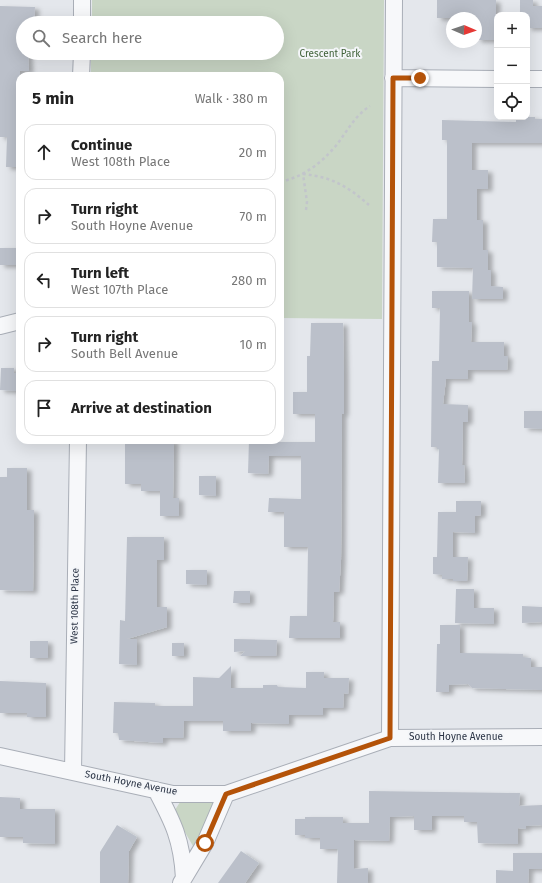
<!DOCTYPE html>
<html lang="en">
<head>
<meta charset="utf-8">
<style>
  :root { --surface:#fff; --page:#f2f2f2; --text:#222; --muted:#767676; --line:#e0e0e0 }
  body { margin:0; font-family:"Fira Sans",sans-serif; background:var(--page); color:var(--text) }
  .controls { position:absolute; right:12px; top:12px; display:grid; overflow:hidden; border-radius:8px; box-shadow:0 4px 16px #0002 }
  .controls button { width:36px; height:36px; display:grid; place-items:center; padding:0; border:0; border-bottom:1px solid var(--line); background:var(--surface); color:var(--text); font:20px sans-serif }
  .compass { position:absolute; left:446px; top:12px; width:36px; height:36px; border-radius:50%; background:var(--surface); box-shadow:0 4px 16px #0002; rotate:92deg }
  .stop { position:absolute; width:12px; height:12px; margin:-9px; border:3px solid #b45309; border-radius:50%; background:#fff }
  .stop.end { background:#b45309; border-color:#fff; box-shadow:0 1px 4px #0008 }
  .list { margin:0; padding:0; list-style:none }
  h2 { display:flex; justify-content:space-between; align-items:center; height:52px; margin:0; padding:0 16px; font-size:17px }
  h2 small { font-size:13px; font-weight:400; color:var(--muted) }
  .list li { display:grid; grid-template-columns:26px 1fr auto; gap:12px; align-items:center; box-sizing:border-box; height:56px; margin:0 8px 8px; padding:0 8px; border:1px solid var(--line); border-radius:12px }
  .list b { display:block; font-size:15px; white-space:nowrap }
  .list p { margin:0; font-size:13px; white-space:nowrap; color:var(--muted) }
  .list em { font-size:13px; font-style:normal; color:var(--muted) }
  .icon { flex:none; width:22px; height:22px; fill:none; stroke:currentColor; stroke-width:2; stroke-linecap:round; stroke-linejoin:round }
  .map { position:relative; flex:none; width:542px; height:883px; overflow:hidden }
  .search { position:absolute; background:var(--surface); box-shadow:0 4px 16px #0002; left:16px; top:16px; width:268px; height:44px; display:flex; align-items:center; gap:10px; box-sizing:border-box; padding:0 14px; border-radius:22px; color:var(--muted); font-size:15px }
  .panel { position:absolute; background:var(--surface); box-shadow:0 4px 16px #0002; left:16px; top:72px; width:268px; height:372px; border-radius:12px }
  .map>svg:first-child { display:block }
</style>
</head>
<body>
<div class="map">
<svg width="542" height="883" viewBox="0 0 542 883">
  <defs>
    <filter id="shadow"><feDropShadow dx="4.5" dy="2.5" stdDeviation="2" flood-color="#0004"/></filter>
  </defs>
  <rect width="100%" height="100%" fill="#e4e7ec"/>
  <path fill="#c9d6c5" d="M92,0H384L382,319L280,318V76H91V53H277V23H92Z
    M182,799H213L215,806L193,846L179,822L175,810Z"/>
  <path fill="#bbc0ca" filter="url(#shadow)" d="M437,0H496V40H477V18H437Z
    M520,0H533V6H542V28H527V15H520Z
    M0,6L35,7L34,23H23V53H28L29,71H20V167H6L7,137H0Z
    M516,117H535V119H542V143H472V170H488V189H477V220H483V250H488V270H491V286L503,287V299H472L473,268L437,267V242H432L433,219H447V140H442V120L516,122Z
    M0,248H20V265H0Z
    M432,291H469V322H472L471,342H504V356H508L507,370H468V379H446L443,404L468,405V422H463L462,465H464L465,483H438L439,449H437V447H431L432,361H439L440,308H432Z
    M311,323H343L344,375V414H342L341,560L339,592H334L333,622H340V638H289L290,616H307L308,547H284V512H268L269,498L301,499V456H269L268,474L248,473L249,440H264V442H315V414H293V392H307V356H310Z
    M1,368H14V373H16V391L0,390Z
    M524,411H542V429L524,428Z
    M125,440H174L173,498H179V516H160V491H141V484H125Z
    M7,468H27V510H34L33,591L0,590V477H7Z
    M199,476H216V496L199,495Z
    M456,501H481V515L475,516V533L453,532V557H468L467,581H453V579H442V575L433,574V557H437L438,512H456Z
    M127,537H164V560H157V607H167V627L127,639H137V665L119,664L120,620L125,621Z
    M186,570H207V585L186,584Z
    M456,589H474V608H494V624L455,623Z
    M234,591H250V603H233Z
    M522,606L542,607V622L522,623Z
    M440,625H460V653L523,654V657L531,658V667H542V690L472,688L468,684L449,685V692H436L437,644H440Z
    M234,639L277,640L276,656H240L245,651L234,652Z
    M30,641H48V658H30Z
    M172,643H184V656H172Z
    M231,666V688H263V685H277L278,687L306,688V672H324V678H349L348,694L344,693L343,708H323V715H289V724L251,723V731H223V721H184L183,738H163V743L119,740L118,733H113L114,702L155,703V706H193V677L219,678Z
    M0,681L46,683V717H27V713H0Z
    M369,791L520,793L519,806L542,805V825L526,826V829L518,828V844L478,843L477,822H464V816H432V830H414V816L390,817L389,841L354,840V869L368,868V883H337L338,849H320V838H305V835H295V819H305V817H343V823H369Z
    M0,797L20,798V809H55V844L23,843V837H0Z
    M117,825L137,837L129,851L128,883H100V852Z
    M241,851L259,863L245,883H218Z
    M513,853H542V869H529L528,883H496V870L513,871Z"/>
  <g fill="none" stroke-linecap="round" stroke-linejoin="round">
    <defs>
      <path id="minor" d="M82,23V0
        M81,76L82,53
        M393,78L497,79
        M527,79H542
        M0,326L20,321
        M390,738L394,0
        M0,756L173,794H226L390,738L542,737
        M73,772L78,440
        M156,790C173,822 182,840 184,878
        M181,883L205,843L226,794"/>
    </defs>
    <use href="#minor" stroke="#a9aeb7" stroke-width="18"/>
    <path stroke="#c2c5cb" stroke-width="2.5" stroke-dasharray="3 3" stroke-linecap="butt" d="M280,182C302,177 319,165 334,148C346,134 353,117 370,106
      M306,210L307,202L303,174C332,177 347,186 369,205"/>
    <use href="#minor" stroke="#f7f8fa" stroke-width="16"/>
  </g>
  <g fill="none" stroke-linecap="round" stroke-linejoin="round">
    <path stroke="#b45309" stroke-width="5" d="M205,843L226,794L390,738L393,78H420"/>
  </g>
  <g text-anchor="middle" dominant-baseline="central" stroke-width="4" stroke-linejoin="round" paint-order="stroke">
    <g font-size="10" fill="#3f6138" stroke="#f4f6f9">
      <text x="330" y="54">Crescent Park</text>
    </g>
    <g font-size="10" fill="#2b3445" stroke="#f4f6f9">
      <text transform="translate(75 606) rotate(-89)">West 108th Place</text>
      <text x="456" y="737">South Hoyne Avenue</text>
      <text transform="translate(131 783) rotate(11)">South Hoyne Avenue</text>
    </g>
  </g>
</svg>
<div class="controls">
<button>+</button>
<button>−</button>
<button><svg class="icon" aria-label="locate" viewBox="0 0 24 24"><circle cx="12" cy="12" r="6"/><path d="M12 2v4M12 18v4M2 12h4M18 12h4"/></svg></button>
</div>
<svg class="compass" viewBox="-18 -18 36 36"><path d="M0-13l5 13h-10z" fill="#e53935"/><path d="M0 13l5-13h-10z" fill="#767676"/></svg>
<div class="stop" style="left:205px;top:843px"></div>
<div class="stop end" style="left:420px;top:78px"></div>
<div class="search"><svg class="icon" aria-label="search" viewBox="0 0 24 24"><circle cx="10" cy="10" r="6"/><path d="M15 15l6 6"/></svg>Search here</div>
<section class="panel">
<h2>5 min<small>Walk · 380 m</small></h2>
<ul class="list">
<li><svg class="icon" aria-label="ahead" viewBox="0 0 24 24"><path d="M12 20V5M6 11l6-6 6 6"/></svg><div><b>Continue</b><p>West 108th Place</p></div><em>20 m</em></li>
<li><svg class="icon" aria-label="right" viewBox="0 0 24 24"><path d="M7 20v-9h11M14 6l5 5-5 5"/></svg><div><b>Turn right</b><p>South Hoyne Avenue</p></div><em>70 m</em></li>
<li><svg class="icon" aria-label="left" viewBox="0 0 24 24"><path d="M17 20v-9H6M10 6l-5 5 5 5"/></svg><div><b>Turn left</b><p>West 107th Place</p></div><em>280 m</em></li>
<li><svg class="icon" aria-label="right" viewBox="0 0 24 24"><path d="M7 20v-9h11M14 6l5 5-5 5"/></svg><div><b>Turn right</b><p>South Bell Avenue</p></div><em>10 m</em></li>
<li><svg class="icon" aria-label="arrive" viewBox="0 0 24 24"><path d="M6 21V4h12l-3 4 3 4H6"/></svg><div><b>Arrive at destination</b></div></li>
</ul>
</section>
</div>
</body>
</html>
